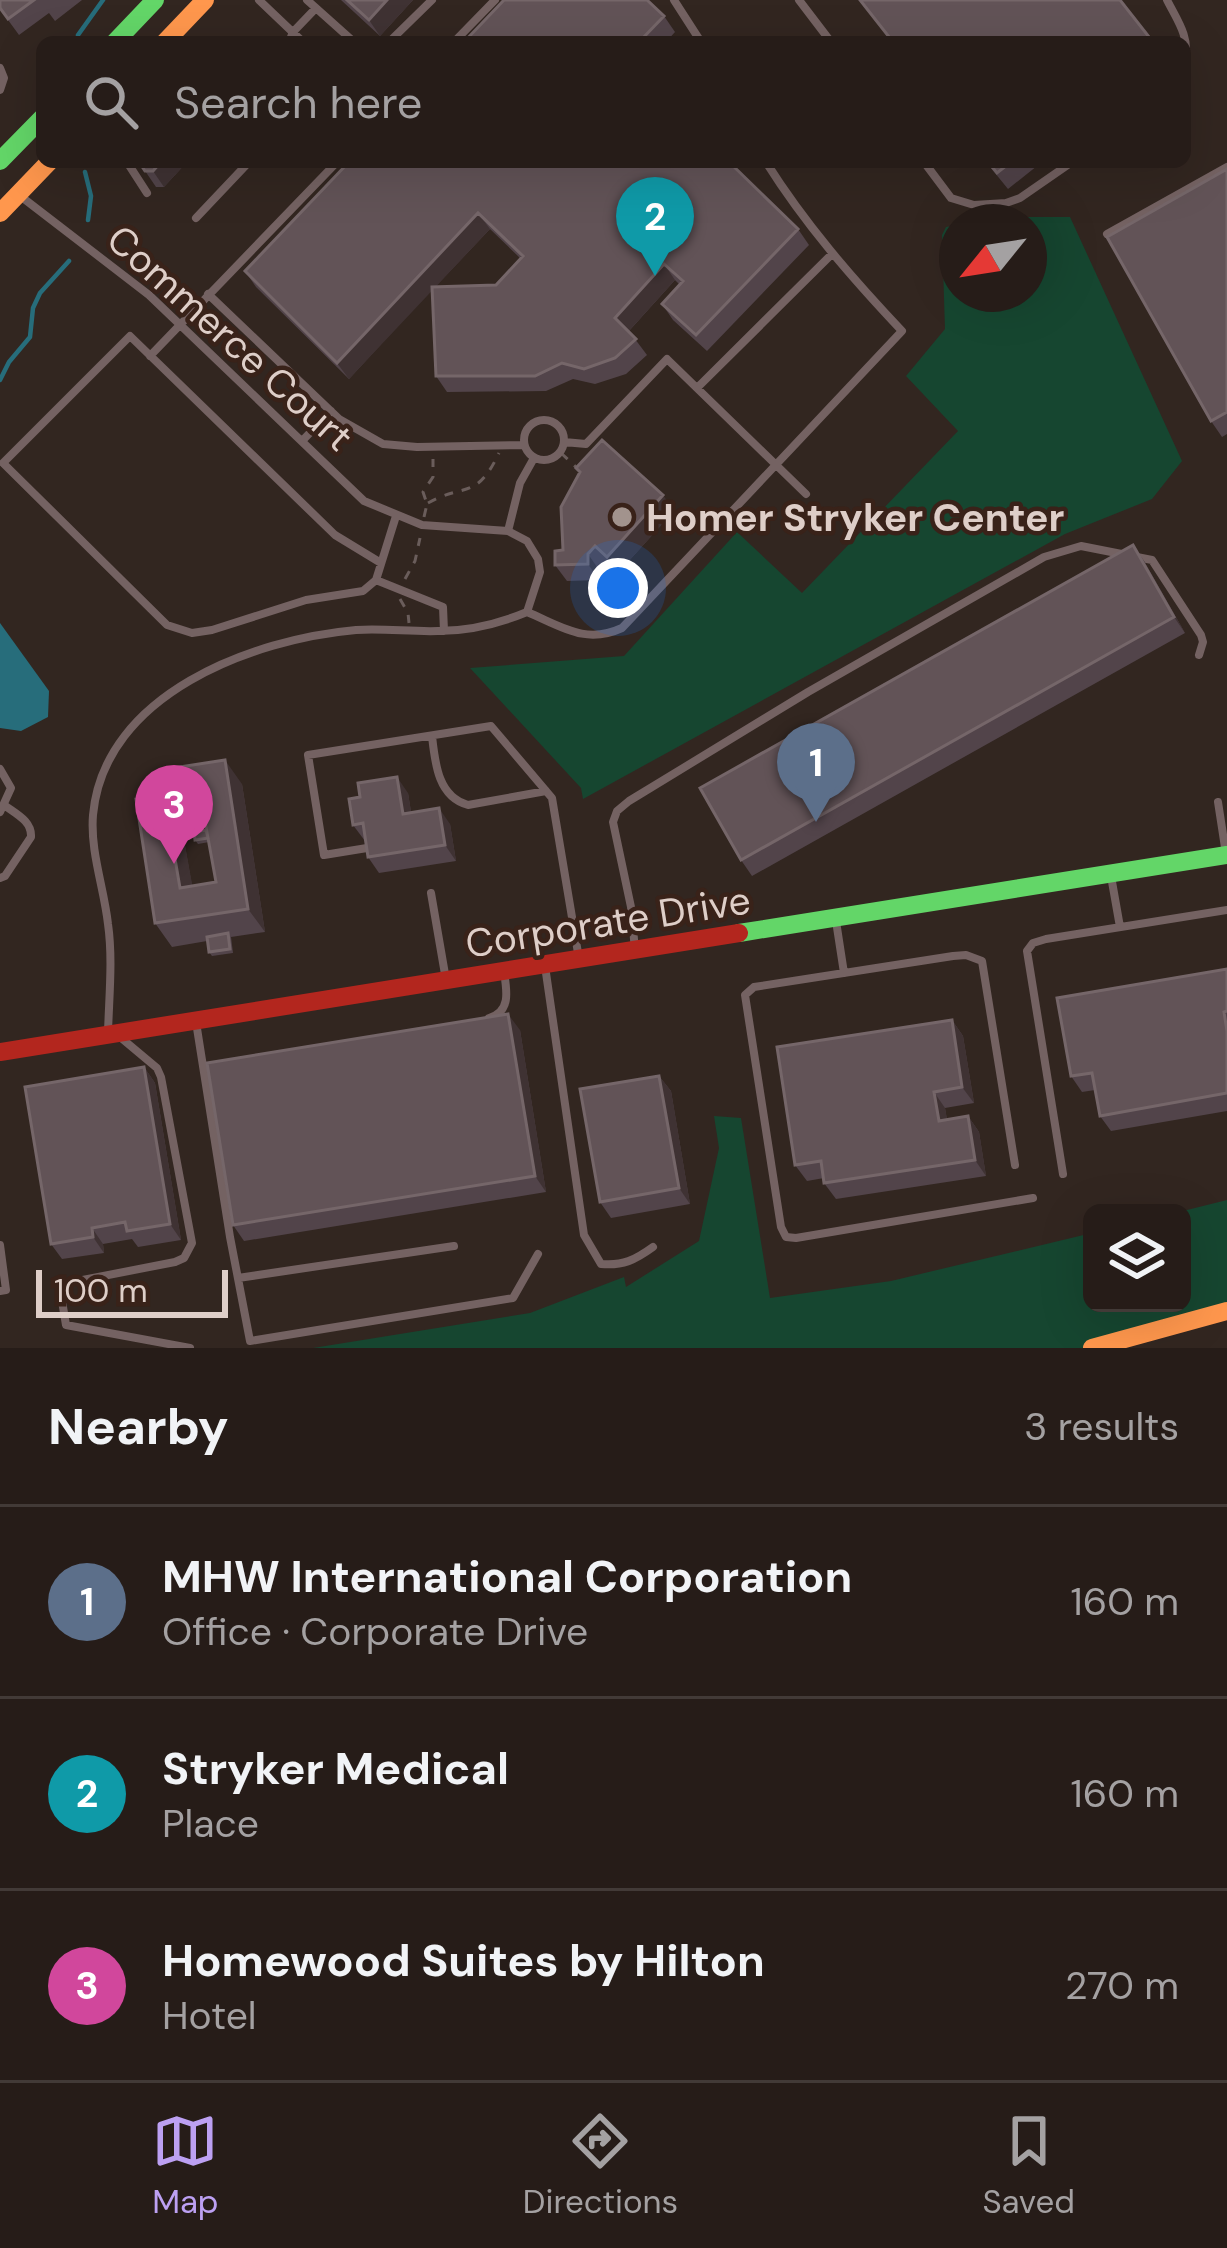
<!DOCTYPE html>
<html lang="en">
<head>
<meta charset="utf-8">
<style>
  :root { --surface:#261c18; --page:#2e2521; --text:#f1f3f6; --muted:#a4a1a2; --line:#423a37; --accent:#bca0f2 }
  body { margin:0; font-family:"DM Sans",sans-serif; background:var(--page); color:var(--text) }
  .controls { position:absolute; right:36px; bottom:36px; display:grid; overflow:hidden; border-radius:18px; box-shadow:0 12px 48px #0002 }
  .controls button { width:108px; height:108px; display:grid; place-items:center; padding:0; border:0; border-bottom:3px solid var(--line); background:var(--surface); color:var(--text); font:60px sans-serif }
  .compass { position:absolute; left:939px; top:204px; width:108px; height:108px; border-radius:50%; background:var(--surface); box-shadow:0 12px 48px #0002; rotate:240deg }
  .scale { position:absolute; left:36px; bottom:30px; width:192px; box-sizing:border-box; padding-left:12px; border:6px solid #decec8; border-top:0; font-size:33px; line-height:42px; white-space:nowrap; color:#decec8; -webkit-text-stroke:9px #392219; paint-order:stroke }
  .you { position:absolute; left:618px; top:588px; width:42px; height:42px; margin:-30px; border:9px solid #fff; border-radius:50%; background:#1a73e8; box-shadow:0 0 0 18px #1a73e833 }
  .badge { display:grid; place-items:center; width:78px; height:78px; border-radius:50%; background:var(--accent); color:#fff; font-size:39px; font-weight:700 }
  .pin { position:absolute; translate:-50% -99px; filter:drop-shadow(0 3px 6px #0008) }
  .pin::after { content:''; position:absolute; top:63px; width:42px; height:36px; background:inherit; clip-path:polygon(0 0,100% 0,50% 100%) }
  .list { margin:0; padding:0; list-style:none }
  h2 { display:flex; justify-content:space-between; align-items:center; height:156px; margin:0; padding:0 48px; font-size:51px }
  h2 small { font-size:39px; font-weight:400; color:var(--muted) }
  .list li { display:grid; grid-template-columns:78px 1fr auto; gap:36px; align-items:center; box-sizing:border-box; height:192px; padding:0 48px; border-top:3px solid var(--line) }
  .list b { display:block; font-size:45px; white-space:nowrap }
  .list p { margin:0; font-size:39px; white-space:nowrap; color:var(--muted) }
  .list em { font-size:39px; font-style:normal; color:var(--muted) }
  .icon { flex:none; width:66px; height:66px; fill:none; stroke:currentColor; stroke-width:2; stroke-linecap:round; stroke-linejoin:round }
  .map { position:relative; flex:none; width:1227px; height:1348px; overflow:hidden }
  .search { position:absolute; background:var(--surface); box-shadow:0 12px 48px #0002; left:36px; right:36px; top:36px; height:132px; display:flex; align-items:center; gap:30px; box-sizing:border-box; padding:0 42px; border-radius:18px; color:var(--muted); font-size:45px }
  .sheet { height:732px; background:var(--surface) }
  nav { display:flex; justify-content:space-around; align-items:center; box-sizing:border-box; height:168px; border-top:3px solid var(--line); background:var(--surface); font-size:33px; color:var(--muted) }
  nav a { display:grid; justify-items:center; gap:6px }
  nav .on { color:var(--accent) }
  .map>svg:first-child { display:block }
</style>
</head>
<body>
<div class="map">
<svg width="1227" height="1348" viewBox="0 0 1227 1348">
  <rect width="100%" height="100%" fill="#322620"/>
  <path fill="#164630" d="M1006,217H1070L1182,461L1152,499L1065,534L583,799L581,788L470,668L624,656L737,532L802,593L958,431L906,376L945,329L942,235L946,227L957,225V294H1029V222H974Z
    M714,1116L741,1118L770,1298L891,1281L1092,1233V1303H1182V1213H1175L1227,1200V1311L1086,1348H313L530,1313L624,1277L626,1287L699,1241L719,1148Z"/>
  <path fill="#276d7b" d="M0,623L49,691L48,717L21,731L0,728Z"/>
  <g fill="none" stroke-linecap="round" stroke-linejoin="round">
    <path stroke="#276d7b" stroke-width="4.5" d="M78,35L103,0
      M85,172L91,196L88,220
      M0,380L9,362L30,337L33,308L40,293L69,261"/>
    <path stroke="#6a5d5b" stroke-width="3" stroke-dasharray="9 9" stroke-linecap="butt" d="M561,453L576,467
      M428,503C466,482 476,501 499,453
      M424,517L427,504L423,492L433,477V459
      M405,579L415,561L420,538
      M400,599L408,613L409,623"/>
    <path stroke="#746262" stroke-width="8" d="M259,0L303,42
      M307,0L354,42
      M674,0L701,42
      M799,0L831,42
      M1167,0C1177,20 1190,37 1185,59
      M289,42L293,32L316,8
      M389,42L432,0
      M454,42L495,0
      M0,68L4,78L0,90
      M127,162L147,193
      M924,162L951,198L974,205L1006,203L1020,198L1072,162
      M19,195L149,295L364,501L422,525L508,531L527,541L538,559L540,572L527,612C498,624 469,631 438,631C411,632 383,628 356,630C253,639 104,694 93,815C90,851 104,888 108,924C113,959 109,997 108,1033
      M196,218L249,162
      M1107,234L1227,167
      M208,294L339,419L383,444L417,447L524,445
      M150,356L337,162
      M697,388L832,254
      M524 440a20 20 0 1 1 40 0a20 20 0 1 1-40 0Z
      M302,441L331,411
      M564,442L586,444L667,359L806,494
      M508,531L520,483L534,458
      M381,563L335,535L130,336L3,463L167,625L192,633L212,630L306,600L363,591L376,580L396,516
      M376,580L443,607L444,631
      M527,612C561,626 585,645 622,628L902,331C852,278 805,224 766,162
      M432,736C435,763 438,797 468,805L546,791
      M0,769L11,788L0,812
      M1218,802L1226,854
      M367,848L324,855L308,755L491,726L552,798L579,959
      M1111,876L1120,927
      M0,878L5,876L31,837C32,821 16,814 4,805
      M431,893L446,980
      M836,921L844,973
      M635,950L631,907L613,822L617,811L629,801L808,692L1044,557L1081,546L1152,560L1201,635L1203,642L1199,655
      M545,966L584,1235L601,1264C623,1266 635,1260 653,1247
      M489,1018C511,1012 507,991 504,972
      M196,1022L230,1237L250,1341L513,1298L538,1254
      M120,1037L157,1068L161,1077L192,1243L184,1258L175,1262L62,1284L61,1295L66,1325L190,1348
      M1015,1165L982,961L966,955L953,956L754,987L745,995L781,1227L786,1237L796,1238L1033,1198
      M1063,1174L1027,951L1033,943L1046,939L1227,910
      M0,1245L6,1290L0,1291
      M238,1278L454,1246"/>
    <path stroke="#63d668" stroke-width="18" d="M115,42L155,0
      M0,161L42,118
      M739,933L1227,855"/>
    <path stroke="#ff974d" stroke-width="18" d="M165,42L205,0
      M0,213L49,162
      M1092,1348L1227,1311"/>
    <path stroke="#b3261e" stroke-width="18" d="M0,1052L739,933"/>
  </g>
  <path fill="#52444a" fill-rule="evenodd" d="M0,0H82L55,21L49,13L19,35L0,9Z
    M341,0H413L380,36Z
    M664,16L675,32L666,42H464Z
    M139,162H187L164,187H156Z
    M349,162L798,229L809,245L707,351L673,320L662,304L680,285L675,280L629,331L647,355L626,374L595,384L573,379L546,391L447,392L436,376L432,289L349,379L256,287L245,271ZM490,229L520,258L496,285L435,287Z
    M986,162H1042L1008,189Z
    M1227,169V434L1222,437L1211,421Z
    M674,511L618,573L606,562L599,570V580L567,581L555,565L563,550Z
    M1144,561L1185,633L752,876L741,860Z
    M242,784L265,932L231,937L233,953L212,956L209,952L207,941L172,947L155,923L136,799ZM205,819L206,830L195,840L198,844L209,842L216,882L192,886L181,823Z
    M408,793L411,812L450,824L456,861L379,873L368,857L365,841L353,825Z
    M1227,969V1111L1111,1131L1100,1116L1095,1090L1082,1092L1071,1076Z
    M952,1020L963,1036L974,1103L945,1108L947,1120L968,1116L979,1132L986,1176L836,1199L824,1183V1178L807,1181L795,1165Z
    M520,1030L546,1192L244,1241L233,1225Z
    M144,1067L155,1083L181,1240L138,1247L132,1239L103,1244L104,1253L62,1259L51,1244Z
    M659,1076L671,1091L690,1204L611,1218L600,1202Z"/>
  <path fill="#3f3233" d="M387,0H413L380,36L369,20Z
    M161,162H187L164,187L153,171Z
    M478,213L490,229L349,379L337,363Z
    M664,264L675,280L627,333L615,318Z
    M663,495L674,511L618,573L607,557Z
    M1133,545L1144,561L1185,633L1174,617Z
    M588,554L599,570V580L588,564Z
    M225,760L242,784L265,932L248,909Z
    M397,777L408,793L414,829L403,814Z
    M165,800L181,823L197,911L180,888Z
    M439,808L450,824L456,861L445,845Z
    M508,1014L520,1030L546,1192L535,1176Z
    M952,1020L963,1036L974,1103L962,1087Z
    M144,1067L155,1083L181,1240L170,1224Z
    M659,1076L671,1091L690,1204L679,1188Z
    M934,1092L945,1108L950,1137L939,1121Z
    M968,1116L979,1132L986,1176L975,1160Z
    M92,1228L103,1244L104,1253L93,1237Z"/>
  <path fill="#625357" stroke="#756669" stroke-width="3" fill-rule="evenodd" d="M0,0H34L8,19L0,8Z
    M347,0H387L369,20Z
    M504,0H647L664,16L639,42H464Z
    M860,0H1120L1153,42H893Z
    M139,162H161L153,171H145Z
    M349,162H729L798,229L696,335L662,304L683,281L664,264L615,318L636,339L615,358L584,369L562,363L535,376H436L432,287L496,285L523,256L478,213L337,363L245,271Z
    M988,162H1011L997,173Z
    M1227,169V412L1211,421L1107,237Z
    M602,440L663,495L607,557L595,546L588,554V564L555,565V551L563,550L561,507L580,472L576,468Z
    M1133,545L1174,617L741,860L700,788Z
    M225,760L248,909L155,923L136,799L146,798L144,787L162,784L160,770ZM200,794L216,882L180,888L165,800Z
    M397,777L403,814L439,808L445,845L368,857L363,823L353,825L349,799L360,797L358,783Z
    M206,830L208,838L195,840L194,832Z
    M228,933L230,949L209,952L207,937Z
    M1227,969V1011L1224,1012L1227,1031V1093L1100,1116L1092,1073L1071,1076L1057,998Z
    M508,1014L535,1176L233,1225L207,1063Z
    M952,1020L962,1087L934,1092L939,1121L968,1116L975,1160L824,1183L821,1161L795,1165L777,1047Z
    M144,1067L170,1224L127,1231L125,1222L92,1228L93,1237L51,1244L25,1087Z
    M659,1076L679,1188L600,1202L580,1089Z"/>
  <circle fill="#a2938d" stroke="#392219" stroke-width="4.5" cx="622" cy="517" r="12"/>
  <g text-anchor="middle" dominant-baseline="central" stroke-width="9" stroke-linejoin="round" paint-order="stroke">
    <g font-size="39" fill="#decec8" stroke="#392219">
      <text transform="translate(230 338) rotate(42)">Commerce Court</text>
      <text transform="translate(608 922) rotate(-9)">Corporate Drive</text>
    </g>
    <g font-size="39" font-weight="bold" fill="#decec8" stroke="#392219" text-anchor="start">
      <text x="646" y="517">Homer Stryker Center</text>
    </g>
  </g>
</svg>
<div class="controls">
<button><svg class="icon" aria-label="layers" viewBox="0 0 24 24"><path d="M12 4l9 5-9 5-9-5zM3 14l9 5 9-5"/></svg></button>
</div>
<svg class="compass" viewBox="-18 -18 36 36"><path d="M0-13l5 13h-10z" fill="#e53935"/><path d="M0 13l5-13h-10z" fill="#a4a1a2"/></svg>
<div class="scale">100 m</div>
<div class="you"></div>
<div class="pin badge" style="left:816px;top:822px;background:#5c6f8a">1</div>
<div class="pin badge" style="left:655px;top:276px;background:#0f9aa8">2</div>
<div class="pin badge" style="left:174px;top:864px;background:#d1479c">3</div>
<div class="search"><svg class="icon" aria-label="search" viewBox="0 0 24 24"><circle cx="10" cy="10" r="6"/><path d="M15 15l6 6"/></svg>Search here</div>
</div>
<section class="sheet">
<h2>Nearby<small>3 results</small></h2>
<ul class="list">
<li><span class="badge" style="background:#5c6f8a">1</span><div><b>MHW International Corporation</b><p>Office · Corporate Drive</p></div><em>160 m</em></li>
<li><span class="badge" style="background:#0f9aa8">2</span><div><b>Stryker Medical</b><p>Place</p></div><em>160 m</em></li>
<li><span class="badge" style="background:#d1479c">3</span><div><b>Homewood Suites by Hilton</b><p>Hotel</p></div><em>270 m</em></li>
</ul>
</section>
<nav>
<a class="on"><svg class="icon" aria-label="map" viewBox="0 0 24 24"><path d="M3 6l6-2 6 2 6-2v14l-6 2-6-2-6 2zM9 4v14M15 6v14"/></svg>Map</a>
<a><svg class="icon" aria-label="directions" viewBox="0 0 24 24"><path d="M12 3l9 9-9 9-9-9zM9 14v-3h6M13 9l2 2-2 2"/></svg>Directions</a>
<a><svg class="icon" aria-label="saved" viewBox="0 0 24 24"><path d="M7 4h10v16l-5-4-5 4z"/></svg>Saved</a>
</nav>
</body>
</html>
